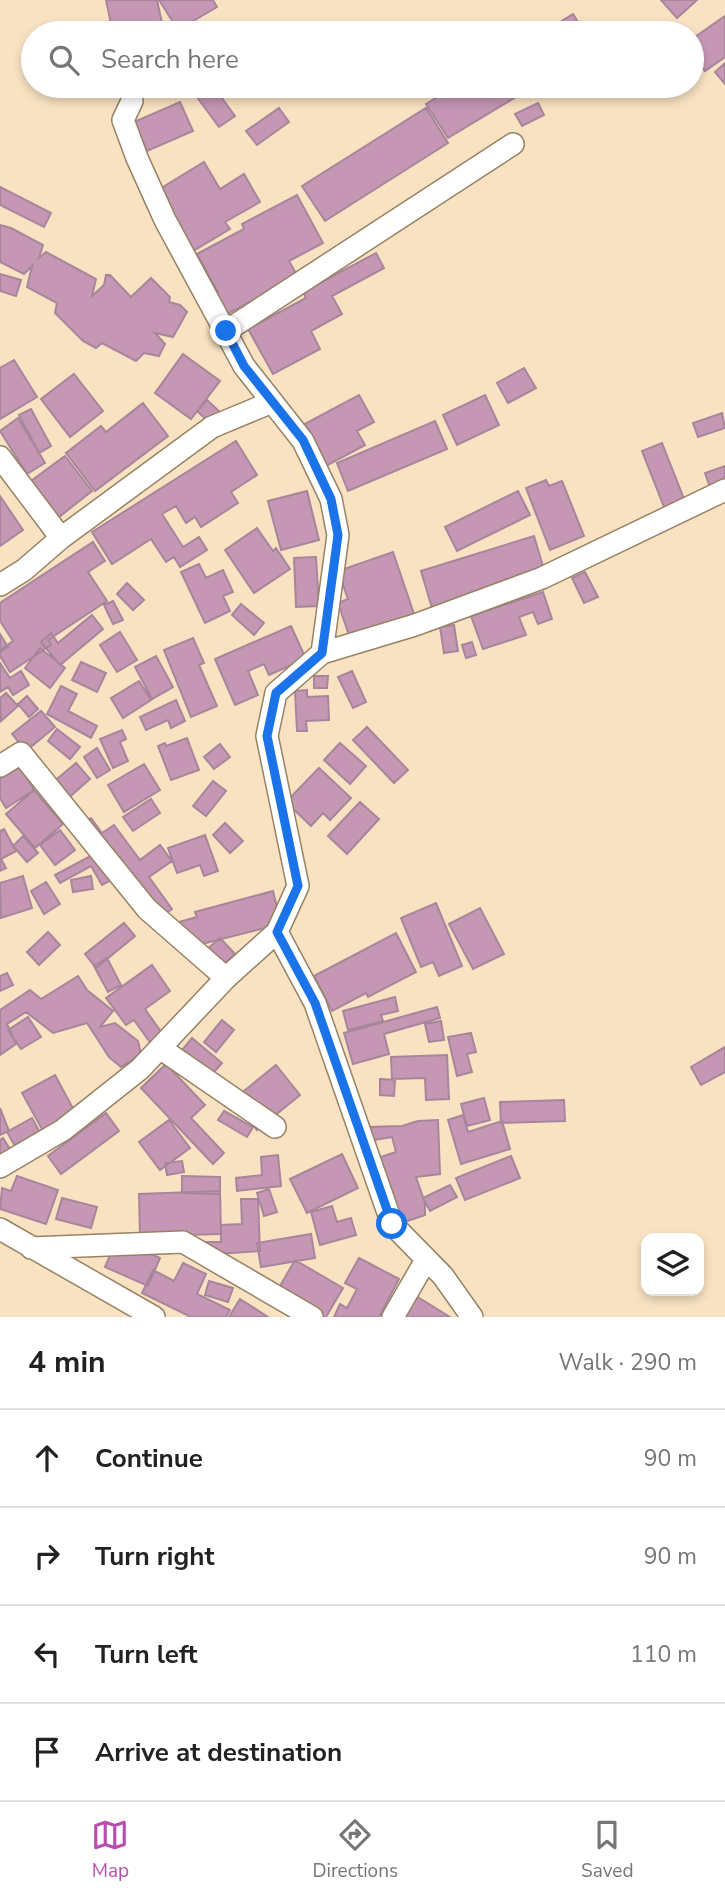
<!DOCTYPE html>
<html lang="en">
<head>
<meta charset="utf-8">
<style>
  :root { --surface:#fff; --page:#f2f2f2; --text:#222; --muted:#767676; --line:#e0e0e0; --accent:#b84eb0 }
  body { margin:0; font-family:"Nunito Sans",sans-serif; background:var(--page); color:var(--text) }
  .controls { position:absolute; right:21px; bottom:21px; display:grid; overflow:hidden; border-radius:14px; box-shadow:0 4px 10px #0003 }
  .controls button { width:63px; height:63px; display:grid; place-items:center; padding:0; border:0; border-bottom:2px solid var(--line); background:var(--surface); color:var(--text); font:35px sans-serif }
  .stop { position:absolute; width:21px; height:21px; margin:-16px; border:5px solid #1a73e8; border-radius:50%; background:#fff }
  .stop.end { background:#1a73e8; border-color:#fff; box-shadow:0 2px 7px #0008 }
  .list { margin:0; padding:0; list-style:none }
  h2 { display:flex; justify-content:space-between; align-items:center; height:91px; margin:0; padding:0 28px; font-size:30px }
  h2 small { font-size:23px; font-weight:400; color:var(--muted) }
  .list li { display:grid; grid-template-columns:46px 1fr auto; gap:21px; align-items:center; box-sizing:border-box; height:98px; padding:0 28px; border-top:2px solid var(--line) }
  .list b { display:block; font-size:26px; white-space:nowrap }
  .list em { font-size:23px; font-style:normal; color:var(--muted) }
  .icon { flex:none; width:38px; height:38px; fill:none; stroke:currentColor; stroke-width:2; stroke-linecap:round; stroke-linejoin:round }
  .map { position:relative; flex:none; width:725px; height:1317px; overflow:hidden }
  .search { position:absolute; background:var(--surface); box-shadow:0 4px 10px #0003; left:21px; right:21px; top:21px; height:77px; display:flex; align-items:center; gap:18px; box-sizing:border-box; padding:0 24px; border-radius:38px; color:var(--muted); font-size:26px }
  .sheet { height:483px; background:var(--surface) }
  nav { display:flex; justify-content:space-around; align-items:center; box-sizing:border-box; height:98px; border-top:2px solid var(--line); background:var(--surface); font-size:19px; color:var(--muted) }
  nav a { display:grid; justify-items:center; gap:4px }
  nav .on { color:var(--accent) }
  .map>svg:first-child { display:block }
</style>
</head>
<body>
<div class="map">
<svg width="725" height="1317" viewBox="0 0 725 1317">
  <rect width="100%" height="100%" fill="#f8e2c2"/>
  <path fill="#c597b5" stroke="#a7869c" stroke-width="2" d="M106,0H157L164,32L113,33Z
    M159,0H213L217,7L178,30Z
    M661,0H697L677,18Z
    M573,14L585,33H542Z
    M725,16V57L705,71L692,53V39Z
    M725,63V84L715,72Z
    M196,86H213L235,116L219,127L191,89Z
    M455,86H534L448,138L426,104Z
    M180,102L193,131L147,151L134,122Z
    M538,103L544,115L522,126L515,114Z
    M279,108L289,122L257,145L246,131Z
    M426,108L448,143L325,221L302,186Z
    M204,162L220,189L244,174L260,202L225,222L230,229L193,251L158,190Z
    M0,187L51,213L44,227L0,205Z
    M297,195L323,243L289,261L298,277L225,315L214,295L218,292L197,254L244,229L242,224Z
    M0,225L11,228L43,245L39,258L46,252L96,279L92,296L104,285L106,275H110L131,297L151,278L170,297L169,302L180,305L187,312L173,337L155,333L165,344L159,356L144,353L136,361L102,343L96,348L83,341L55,313L57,303L27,287L32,266L24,274L0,262Z
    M376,253L384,268L332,296L342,314L311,331L320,349L273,374L248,329L306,298L303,292Z
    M0,274L21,280L16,296L0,291Z
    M183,354L220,381L191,419L155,393Z
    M14,360L37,397L0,419V368Z
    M524,368L536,388L508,403L497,383Z
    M74,374L103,411L70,437L41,399Z
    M359,395L374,422L357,431L365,445L326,466L303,425Z
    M485,395L499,425L457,445L443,415Z
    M207,400L221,413L211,424L197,411Z
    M143,403L168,436L95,491L66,453L101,426L106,432Z
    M31,409L51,446L39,453L19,415Z
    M722,413L725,428L698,437L693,423Z
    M18,418L45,463L27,474L0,431Z
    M435,421L447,449L348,491L337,463Z
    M236,441L257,475L231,492L238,503L201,527L195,517L186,523L176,506L162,514L183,547L199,537L207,550L180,567L174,557L166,562L151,539L112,564L92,532Z
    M662,443L686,504L666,512L642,451Z
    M65,456L92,491L59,517L31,481Z
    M725,466V485L711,490L705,473Z
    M546,480L549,486L562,481L584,536L550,550L526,488Z
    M307,491L319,540L281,550L268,501Z
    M518,491L530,515L457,551L445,527Z
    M0,496L23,530L0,546Z
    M257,528L273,551L276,548L290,569L254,593L225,550Z
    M534,536L545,573L432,608L421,571Z
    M93,542L105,561L88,572L107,601L48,640L51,645L10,672L0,656V650L13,641L0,621V603Z
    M393,552L414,614L351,641L338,603L348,599L338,571Z
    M316,557L319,606L296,607L294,558Z
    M199,564L206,578L223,570L233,592L223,596L230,611L205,623L181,572Z
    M585,572L598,597L584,603L572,578Z
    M127,583L144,600L133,610L117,594Z
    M543,592L552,619L538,624L533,612L519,617L526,635L483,649L471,616Z
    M113,601L123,620L113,624L104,605Z
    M241,604L264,623L254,635L232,615Z
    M92,615L103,629L60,665L41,642L51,633L58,643Z
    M454,625L458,651L444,653L440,627Z
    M291,626L306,659L269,675L264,664L248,671L258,695L235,705L215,659Z
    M120,632L137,660L117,672L100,645Z
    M0,634L8,647L0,652Z
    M193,638L204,663L199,665L217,706L191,717L164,650Z
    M472,642L476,655L466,658L462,645Z
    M40,648L65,668L50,688L25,668Z
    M156,656L173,687L152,699L135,667Z
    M81,662L106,673L97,692L72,680Z
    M0,663L10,678L21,671L29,685L13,695L8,687L0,692Z
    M352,671L366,702L353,708L338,677Z
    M314,676H328L327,688H314Z
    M139,681L151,700L123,718L111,698Z
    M61,686L77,694L68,711L97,726L91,738L47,714Z
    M307,690V697L328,696L329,720L306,721L307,731H297L295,691Z
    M6,693L18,706L1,721L0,698Z
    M27,696L38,709L29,717L18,704Z
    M176,700L185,721L171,728L168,720L146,730L140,717Z
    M41,711L55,727L26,751L12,734Z
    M367,727L408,770L394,783L353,740Z
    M57,729L80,747L70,759L48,741Z
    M122,730L126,739L120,742L128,761L113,768L100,739Z
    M187,738L199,770L171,780L158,746L165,743L166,746Z
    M340,743L366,766L350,784L324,760Z
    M220,744L230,757L214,769L204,757Z
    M97,748L110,770L97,778L84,757Z
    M76,763L90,779L65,801L51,784Z
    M144,764L160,790L124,812L108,785Z
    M20,767L34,790L6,808L0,798V779Z
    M319,768L351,798L330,820L323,813L311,826L286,802Z
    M213,781L226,791L206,816L193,806Z
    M34,790L63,824L35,848L6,814Z
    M151,799L160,813L133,831L123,817Z
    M360,802L379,819L347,854L328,836Z
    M91,818L102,833L114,825L140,860L160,845L172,861L149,877L172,909L158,919L86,821Z
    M225,823L243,841L230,853L213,835Z
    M4,829L16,851L1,859L6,868L0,871V831Z
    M60,830L75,850L55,865L40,845Z
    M205,835L218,871L204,876L200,865L177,873L168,848Z
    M23,836L38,853L27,862L13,846Z
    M96,853L111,880L102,885L91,866L60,883L55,875Z
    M23,876L32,908L1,918L0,883Z
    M91,876L93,889L73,892L71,880Z
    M46,882L60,904L44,914L31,891Z
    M273,891L281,924L186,948L179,922L197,917L195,912Z
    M436,903L462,966L439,976L433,962L421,967L401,918Z
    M480,908L504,954L473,969L449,924Z
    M124,923L135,936L96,968L85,954Z
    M48,932L60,945L39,965L27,952Z
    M396,933L416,972L368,997L366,993L332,1011L314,976Z
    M220,938L235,954L221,967L205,951Z
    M107,958L121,985L108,992L94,966Z
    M152,965L170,991L145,1009L164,1036L152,1045L134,1020L126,1025L106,998Z
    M7,973L13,985L0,991V976Z
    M78,976L87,990L113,1011L100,1027L115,1023L138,1041L141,1054L121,1067L109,1057L87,1023L53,1033L26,1012L7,1024L16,1044L0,1055V1010L30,990L41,999Z
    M395,997L398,1011L381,1015L383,1021L348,1030L343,1011Z
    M437,1007L440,1018L384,1034L389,1054L353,1064L344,1033Z
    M28,1017L41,1037L21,1049L8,1030Z
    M222,1020L234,1030L216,1052L204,1042Z
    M441,1021L444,1040L429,1042L425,1024Z
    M471,1033L476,1052L467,1054L472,1072L457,1076L448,1037Z
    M192,1038L222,1063L207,1080L178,1055Z
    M725,1047V1072L701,1085L691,1067Z
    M447,1055L449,1099L426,1100L425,1078L392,1079L391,1057Z
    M166,1064L205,1105L191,1118L224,1153L213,1164L141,1088Z
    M276,1065L300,1095L257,1130L233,1100Z
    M55,1075L76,1114L43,1131L22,1093Z
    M380,1079L395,1080L394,1096L380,1095Z
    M484,1098L490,1120L467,1126L461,1104Z
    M564,1100L565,1121L501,1123L500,1102Z
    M0,1108L9,1131L0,1135Z
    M224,1111L253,1127L247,1137L218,1120Z
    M106,1113L119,1131L61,1174L48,1156Z
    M463,1115L468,1132L502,1121L510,1149L461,1164L448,1120Z
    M32,1118L41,1134L16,1148L7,1132Z
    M169,1120L190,1148L160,1170L139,1142Z
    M438,1120L440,1174L416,1177L425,1203V1215L390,1227L372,1160L396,1152L392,1137L368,1141L367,1127L402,1126L418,1121Z
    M3,1138L13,1154L0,1161V1140Z
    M342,1154L358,1188L307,1213L290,1179Z
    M278,1155L281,1186L237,1191L236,1178L262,1175L261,1157Z
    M511,1156L520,1178L465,1200L456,1178Z
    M182,1161L184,1172L167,1175L165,1163Z
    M17,1176L58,1190L46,1224L0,1209L2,1188L11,1191Z
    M182,1176L220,1177V1194L182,1193Z
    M450,1185L457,1197L430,1211L423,1198Z
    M269,1189L277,1212L264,1216L257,1193Z
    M220,1191L221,1234L140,1236L139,1194Z
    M62,1198L97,1207L91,1228L56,1219Z
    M241,1199H258L260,1251L204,1255L203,1242H221V1225L242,1224Z
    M332,1206L337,1222L351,1218L356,1235L320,1245L311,1212Z
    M311,1234L315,1258L261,1267L257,1243Z
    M117,1239L160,1258L148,1286L105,1267Z
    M359,1258L399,1279L379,1317H334L340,1304L347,1308L357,1289L345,1283Z
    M295,1260L343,1288L326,1317H317L276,1293Z
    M183,1263L206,1274L197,1294L230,1310L226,1317H191L142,1293L153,1270L174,1281Z
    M209,1281L233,1288L228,1302L205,1295Z
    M416,1296L450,1317H402Z
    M240,1299L268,1317H229Z"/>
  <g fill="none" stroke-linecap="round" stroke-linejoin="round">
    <defs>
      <path id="minor" d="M132,101L123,120L137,158L165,220L244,366L303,441L331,499L338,535L322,653L415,625L542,578L725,490
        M226,331L513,144
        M0,457L61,538
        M0,585L24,570L61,538L212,427L272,402
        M0,766L21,753L147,909L226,978
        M277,932L315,1003L392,1224L443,1276L472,1317
        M160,1048L275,1127
        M0,1167L63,1130L140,1069L226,978L277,932L298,886L267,736L276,693L322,653
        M0,1229L154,1317
        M31,1248L183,1242L312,1317
        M393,1317L426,1260"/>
    </defs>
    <use href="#minor" stroke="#968264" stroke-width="24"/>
    <use href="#minor" stroke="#fff" stroke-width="21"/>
  </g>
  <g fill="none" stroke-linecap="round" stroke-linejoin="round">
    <path stroke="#1a73e8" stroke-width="9" d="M226,331L244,366L303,440L331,499L338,535L322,653L276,693L267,736L298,886L277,932L315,1003L392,1224"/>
  </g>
</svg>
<div class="controls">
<button><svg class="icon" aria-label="layers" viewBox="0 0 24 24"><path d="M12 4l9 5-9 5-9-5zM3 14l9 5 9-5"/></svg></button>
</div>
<div class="stop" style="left:392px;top:1224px"></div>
<div class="stop end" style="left:226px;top:331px"></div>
<div class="search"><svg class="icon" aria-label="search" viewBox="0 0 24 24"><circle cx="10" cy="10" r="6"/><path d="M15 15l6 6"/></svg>Search here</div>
</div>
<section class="sheet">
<h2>4 min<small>Walk · 290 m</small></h2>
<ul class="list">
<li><svg class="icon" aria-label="ahead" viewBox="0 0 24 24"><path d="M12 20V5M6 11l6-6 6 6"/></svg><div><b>Continue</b></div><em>90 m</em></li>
<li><svg class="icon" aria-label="right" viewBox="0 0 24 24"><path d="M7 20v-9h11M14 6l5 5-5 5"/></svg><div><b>Turn right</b></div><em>90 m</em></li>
<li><svg class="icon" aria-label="left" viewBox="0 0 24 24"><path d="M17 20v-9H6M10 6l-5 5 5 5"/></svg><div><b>Turn left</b></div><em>110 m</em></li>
<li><svg class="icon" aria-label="arrive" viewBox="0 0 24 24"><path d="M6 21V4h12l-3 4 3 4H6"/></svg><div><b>Arrive at destination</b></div></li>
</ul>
</section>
<nav>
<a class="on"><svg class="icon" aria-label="map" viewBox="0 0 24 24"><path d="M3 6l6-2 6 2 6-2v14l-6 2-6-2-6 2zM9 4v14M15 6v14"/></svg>Map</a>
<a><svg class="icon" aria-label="directions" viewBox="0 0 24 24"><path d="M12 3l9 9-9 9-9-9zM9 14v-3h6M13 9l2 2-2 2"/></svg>Directions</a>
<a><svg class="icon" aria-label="saved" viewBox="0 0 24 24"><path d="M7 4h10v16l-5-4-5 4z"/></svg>Saved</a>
</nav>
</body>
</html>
